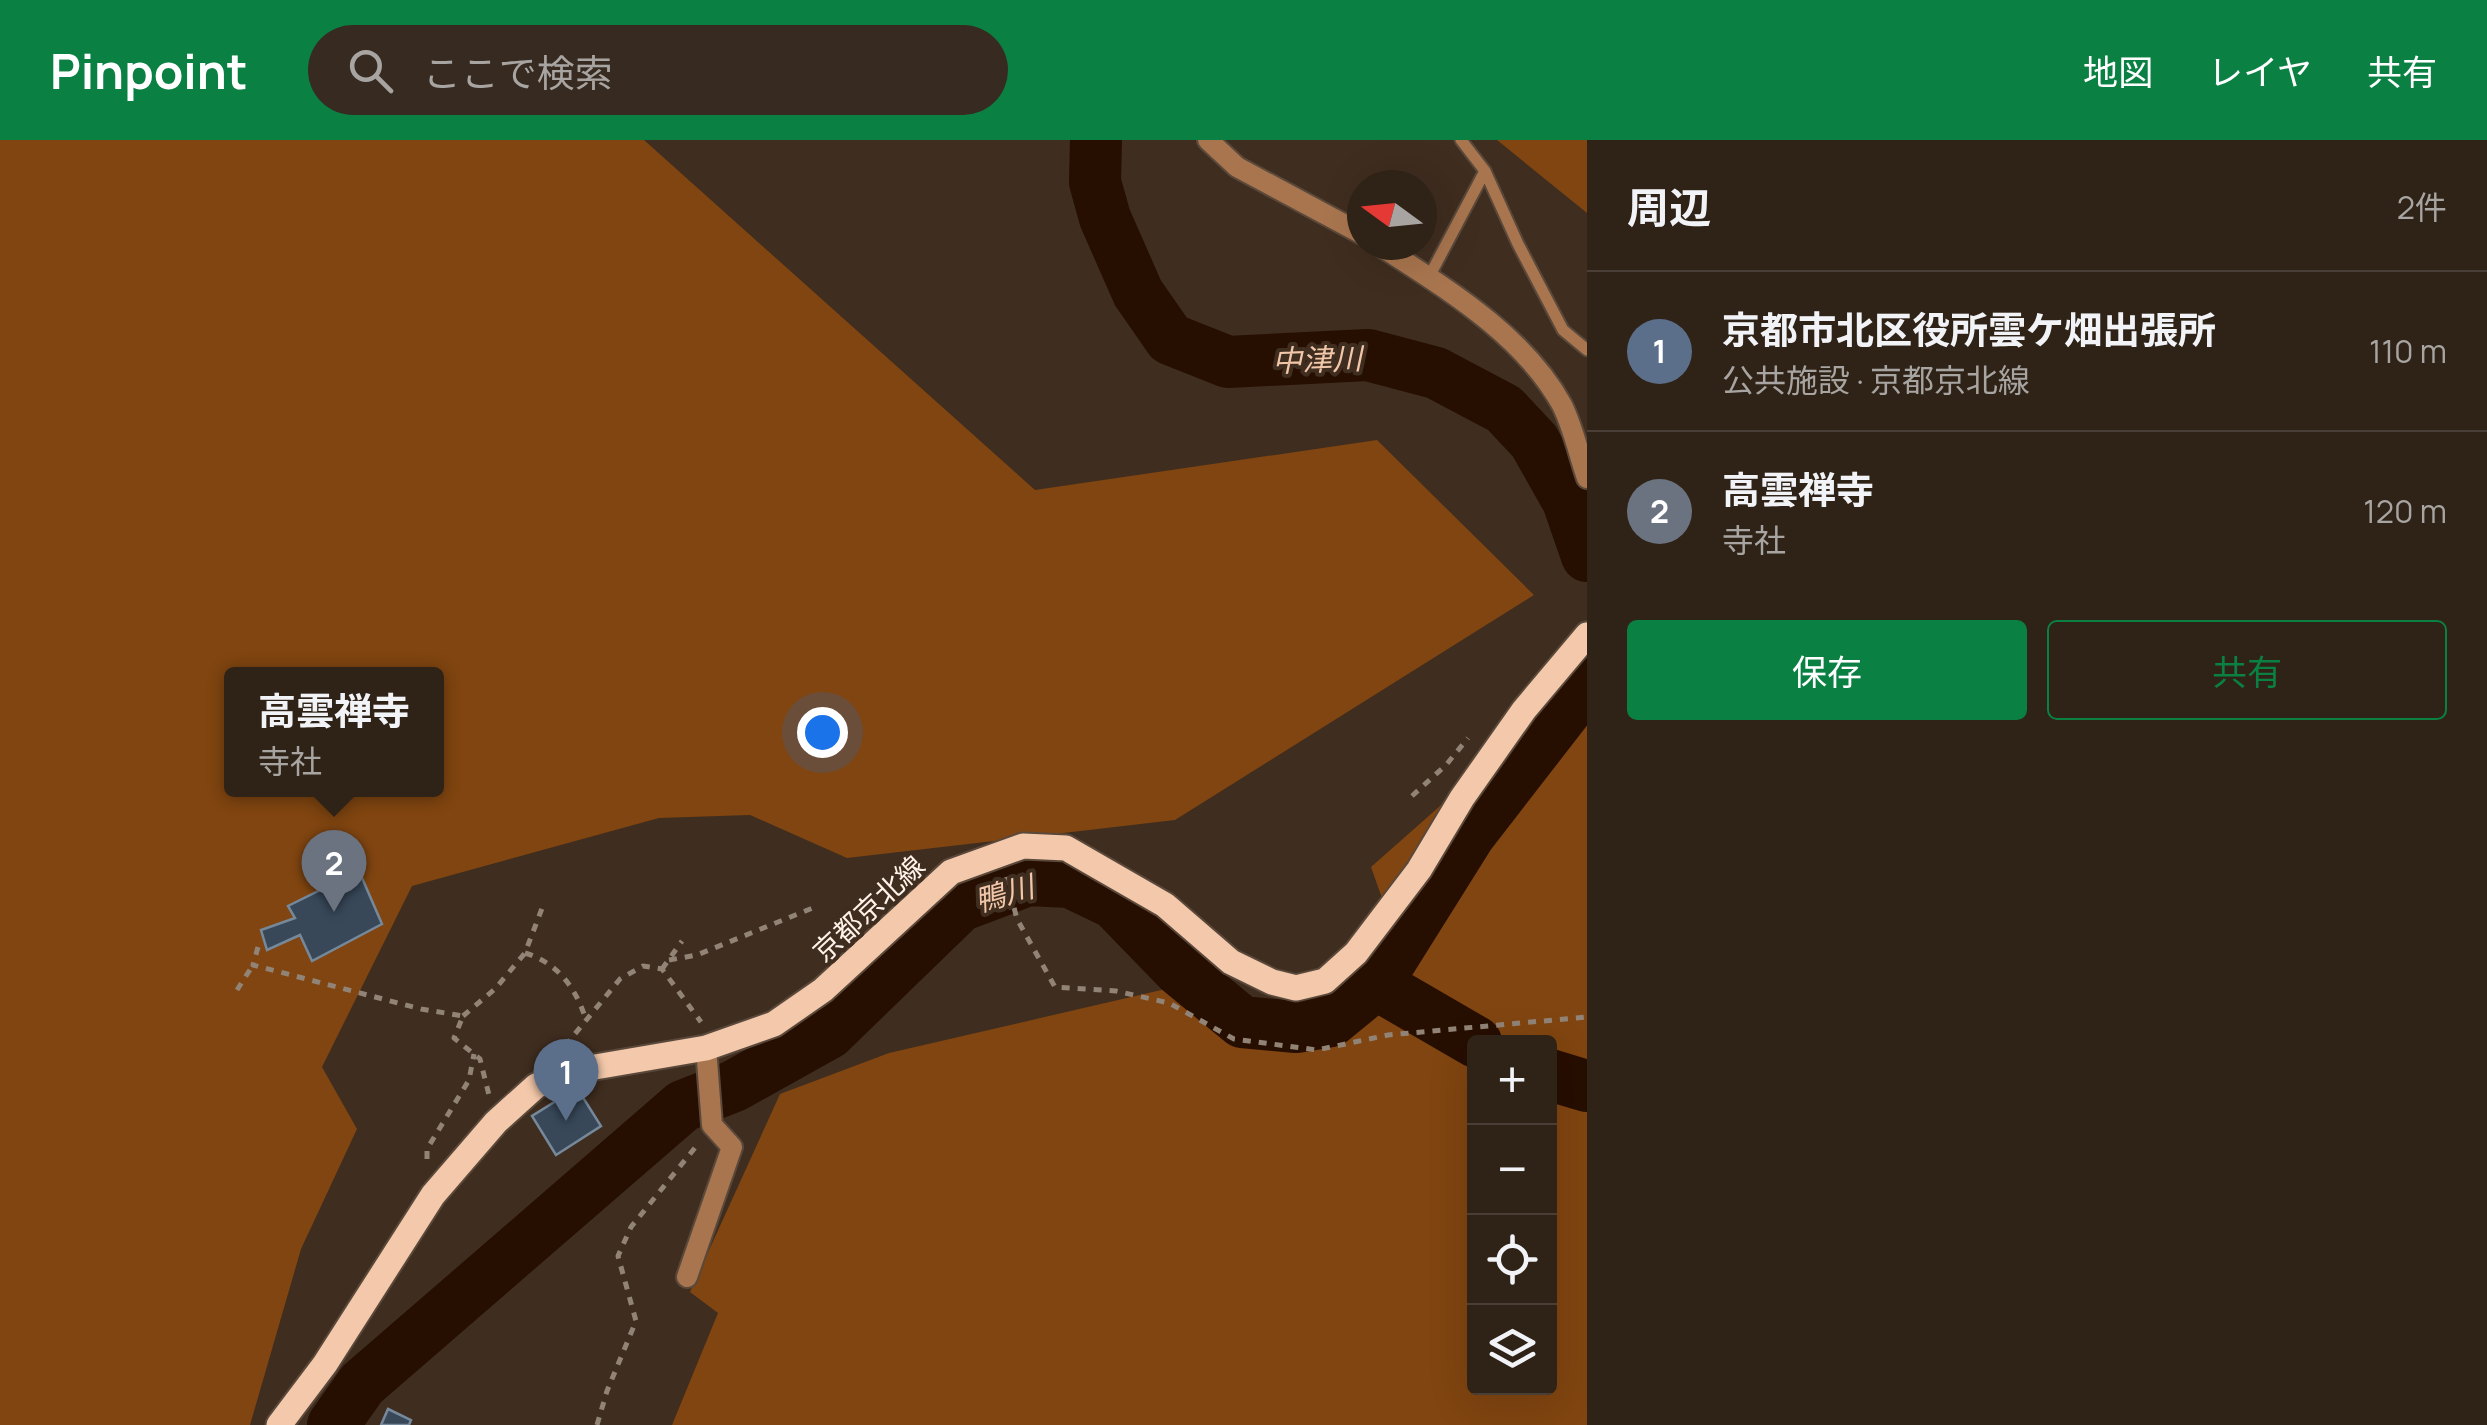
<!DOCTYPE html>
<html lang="ja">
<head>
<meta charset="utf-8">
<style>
  :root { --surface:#2f2217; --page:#372a20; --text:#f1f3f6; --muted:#a7a4a1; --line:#4a3f36; --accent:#0b8043 }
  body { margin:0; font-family:Manrope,"Noto Sans JP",sans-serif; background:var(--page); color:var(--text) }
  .controls { position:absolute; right:30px; bottom:30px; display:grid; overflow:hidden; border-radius:10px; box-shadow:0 10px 40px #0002 }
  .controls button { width:90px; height:90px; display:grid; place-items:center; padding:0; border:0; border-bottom:2px solid var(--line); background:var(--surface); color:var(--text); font:50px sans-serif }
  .compass { position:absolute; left:1347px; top:30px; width:90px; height:90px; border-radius:50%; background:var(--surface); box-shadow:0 10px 40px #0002; rotate:285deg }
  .you { position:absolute; left:822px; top:592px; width:35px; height:35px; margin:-25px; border:8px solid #fff; border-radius:50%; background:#1a73e8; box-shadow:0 0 0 15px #1a73e833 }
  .badge { display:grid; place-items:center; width:65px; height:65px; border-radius:50%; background:var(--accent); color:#fff; font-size:32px; font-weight:700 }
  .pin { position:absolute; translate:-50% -82px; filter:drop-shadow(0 2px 5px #0008) }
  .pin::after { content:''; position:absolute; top:52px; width:35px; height:30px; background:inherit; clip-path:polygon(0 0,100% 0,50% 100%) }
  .popup { position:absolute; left:224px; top:527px; width:220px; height:130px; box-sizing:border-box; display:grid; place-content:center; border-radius:10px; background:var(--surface); filter:drop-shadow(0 2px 8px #0005); font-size:32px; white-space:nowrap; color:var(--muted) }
  .popup b { font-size:38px; color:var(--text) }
  .popup::after { content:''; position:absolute; left:50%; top:100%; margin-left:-20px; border:20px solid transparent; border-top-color:var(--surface) }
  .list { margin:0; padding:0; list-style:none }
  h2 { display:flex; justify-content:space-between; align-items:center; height:130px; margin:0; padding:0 40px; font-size:42px }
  h2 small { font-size:32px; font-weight:400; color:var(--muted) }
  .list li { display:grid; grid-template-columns:65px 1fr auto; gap:30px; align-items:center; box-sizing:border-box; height:160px; padding:0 40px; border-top:2px solid var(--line) }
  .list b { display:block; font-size:38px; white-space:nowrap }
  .list p { margin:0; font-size:32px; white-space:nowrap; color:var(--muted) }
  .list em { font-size:32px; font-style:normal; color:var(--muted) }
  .actions { display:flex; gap:20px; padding:30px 40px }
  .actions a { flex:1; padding:22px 0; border:2px solid var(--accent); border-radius:10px; text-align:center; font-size:35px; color:var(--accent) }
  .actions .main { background:var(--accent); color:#fff }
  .icon { flex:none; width:55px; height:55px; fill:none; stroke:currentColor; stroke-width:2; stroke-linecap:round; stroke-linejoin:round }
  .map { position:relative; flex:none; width:1587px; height:1285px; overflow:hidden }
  header { display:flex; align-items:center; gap:60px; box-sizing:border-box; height:140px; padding:0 50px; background:var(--accent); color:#fff }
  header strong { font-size:48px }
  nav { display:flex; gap:55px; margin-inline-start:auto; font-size:35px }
  .search { width:700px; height:90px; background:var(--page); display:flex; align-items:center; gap:25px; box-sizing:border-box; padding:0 35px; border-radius:55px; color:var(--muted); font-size:38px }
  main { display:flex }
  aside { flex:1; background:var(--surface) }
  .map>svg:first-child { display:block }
</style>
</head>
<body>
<header>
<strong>Pinpoint</strong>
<div class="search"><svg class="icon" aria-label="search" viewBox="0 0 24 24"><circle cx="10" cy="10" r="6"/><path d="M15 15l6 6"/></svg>ここで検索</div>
<nav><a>地図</a><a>レイヤ</a><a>共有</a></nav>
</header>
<main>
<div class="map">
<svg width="1587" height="1285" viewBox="0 0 1587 1285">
  <rect width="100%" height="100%" fill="#3f2d1f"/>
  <path fill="#804510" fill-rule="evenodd" d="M0,0H644L1035,350L1377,300L1534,455L1175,680L847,718L750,675L659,678L412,746L322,927L357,989L301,1109L250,1285H0ZM232,534H436V650H232Z
    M1497,0H1587V73Z
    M1587,536V1285H672L718,1173L690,1152L780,954L889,913L1183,845L1323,872L1411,840L1371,727ZM1474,902H1550V1248H1474Z"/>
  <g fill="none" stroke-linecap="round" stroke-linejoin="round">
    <path stroke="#260e00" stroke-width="52" d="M1096,0L1095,42L1105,78L1138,153L1170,199L1228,222L1368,215L1436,233L1504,269L1534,301L1568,361L1587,416
      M1376,844L1476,902
      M1550,935L1587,946
      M333,1285L362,1244L683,966L734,946L829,893L960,766L1028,740L1070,742L1114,763L1179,830L1242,882L1296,887L1331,881L1376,844L1470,694L1587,543"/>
  </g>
  <path fill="#384859" stroke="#76899b" stroke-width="2.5" d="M359,731L382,784L312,821L300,795L267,810L261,790L295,778L288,766Z
    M577,948L601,986L556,1015L532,976Z
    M388,1269L411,1280L409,1285H381Z"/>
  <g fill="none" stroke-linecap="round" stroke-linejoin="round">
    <defs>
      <path id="lane" d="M1461,0L1485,31L1518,104L1563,190L1587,210
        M1429,137L1485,31"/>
      <path id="street" d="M1208,0L1237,27L1362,94
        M1379,105C1445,148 1523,194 1562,265C1573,287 1579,315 1587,338
        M687,1137L732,1007L712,985L706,908"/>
      <path id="primary" d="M279,1285L325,1224L433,1055L496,982L536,946L566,932L706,908L774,884L823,850L951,732L1023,706L1066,708L1165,765L1231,822L1272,842L1296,848L1325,841L1356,813L1419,730L1462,658L1524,570L1587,495"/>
    </defs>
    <use href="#lane" stroke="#5a493b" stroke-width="15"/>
    <use href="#street" stroke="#5a493b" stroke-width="24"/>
    <use href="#primary" stroke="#5a493b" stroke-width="29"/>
    <path stroke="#928377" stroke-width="5" stroke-dasharray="8 8" stroke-linecap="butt" d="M1412,656L1446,625L1468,598
      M1006,737L1017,779L1055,847L1116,851L1169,863L1234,899L1317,910L1388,895L1587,877
      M258,807L253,825L421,869L463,876L454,898L480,919L489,955
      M525,813C558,823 576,848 586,880
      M669,820L697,815L815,767
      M662,829L682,801
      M237,850L253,825
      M463,876L495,849L525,813L544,763
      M565,906L620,839L643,826L662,829L701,882
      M427,1019V1009L469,940L474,914
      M597,1285L607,1251L636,1181L618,1116L631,1087L698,1004"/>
    <use href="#lane" stroke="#a8754e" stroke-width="11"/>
    <use href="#street" stroke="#a8754e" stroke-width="20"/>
    <use href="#primary" stroke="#f4c9ab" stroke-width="25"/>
  </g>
  <g text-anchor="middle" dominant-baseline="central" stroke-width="8" stroke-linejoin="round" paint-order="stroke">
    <g font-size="28" fill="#fef2e9" stroke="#3f2d1f">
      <text transform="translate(868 768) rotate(-43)">京都京北線</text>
    </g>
    <g font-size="30" font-style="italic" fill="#f2c7a9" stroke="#3f2d1f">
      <text transform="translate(1317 219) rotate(-2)">中津川</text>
      <text transform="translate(1004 753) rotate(-16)">鴨川</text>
    </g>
  </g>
</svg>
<div class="controls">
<button>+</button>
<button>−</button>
<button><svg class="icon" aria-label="locate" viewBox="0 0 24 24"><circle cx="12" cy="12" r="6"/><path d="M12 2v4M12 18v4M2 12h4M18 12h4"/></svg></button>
<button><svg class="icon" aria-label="layers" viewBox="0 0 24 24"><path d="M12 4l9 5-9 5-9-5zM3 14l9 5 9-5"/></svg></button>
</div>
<svg class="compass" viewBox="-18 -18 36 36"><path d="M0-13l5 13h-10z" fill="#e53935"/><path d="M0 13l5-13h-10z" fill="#a7a4a1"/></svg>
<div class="you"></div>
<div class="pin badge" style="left:566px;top:981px;background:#5c6f8a">1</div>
<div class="pin badge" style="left:334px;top:772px;background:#6b7280">2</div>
<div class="popup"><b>高雲禅寺</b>寺社</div>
</div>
<aside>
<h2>周辺<small>2件</small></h2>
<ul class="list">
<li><span class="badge" style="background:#5c6f8a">1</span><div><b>京都市北区役所雲ケ畑出張所</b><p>公共施設 · 京都京北線</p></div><em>110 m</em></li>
<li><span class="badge" style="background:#6b7280">2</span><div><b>高雲禅寺</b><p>寺社</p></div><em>120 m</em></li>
</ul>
<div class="actions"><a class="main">保存</a><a>共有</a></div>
</aside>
</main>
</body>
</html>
